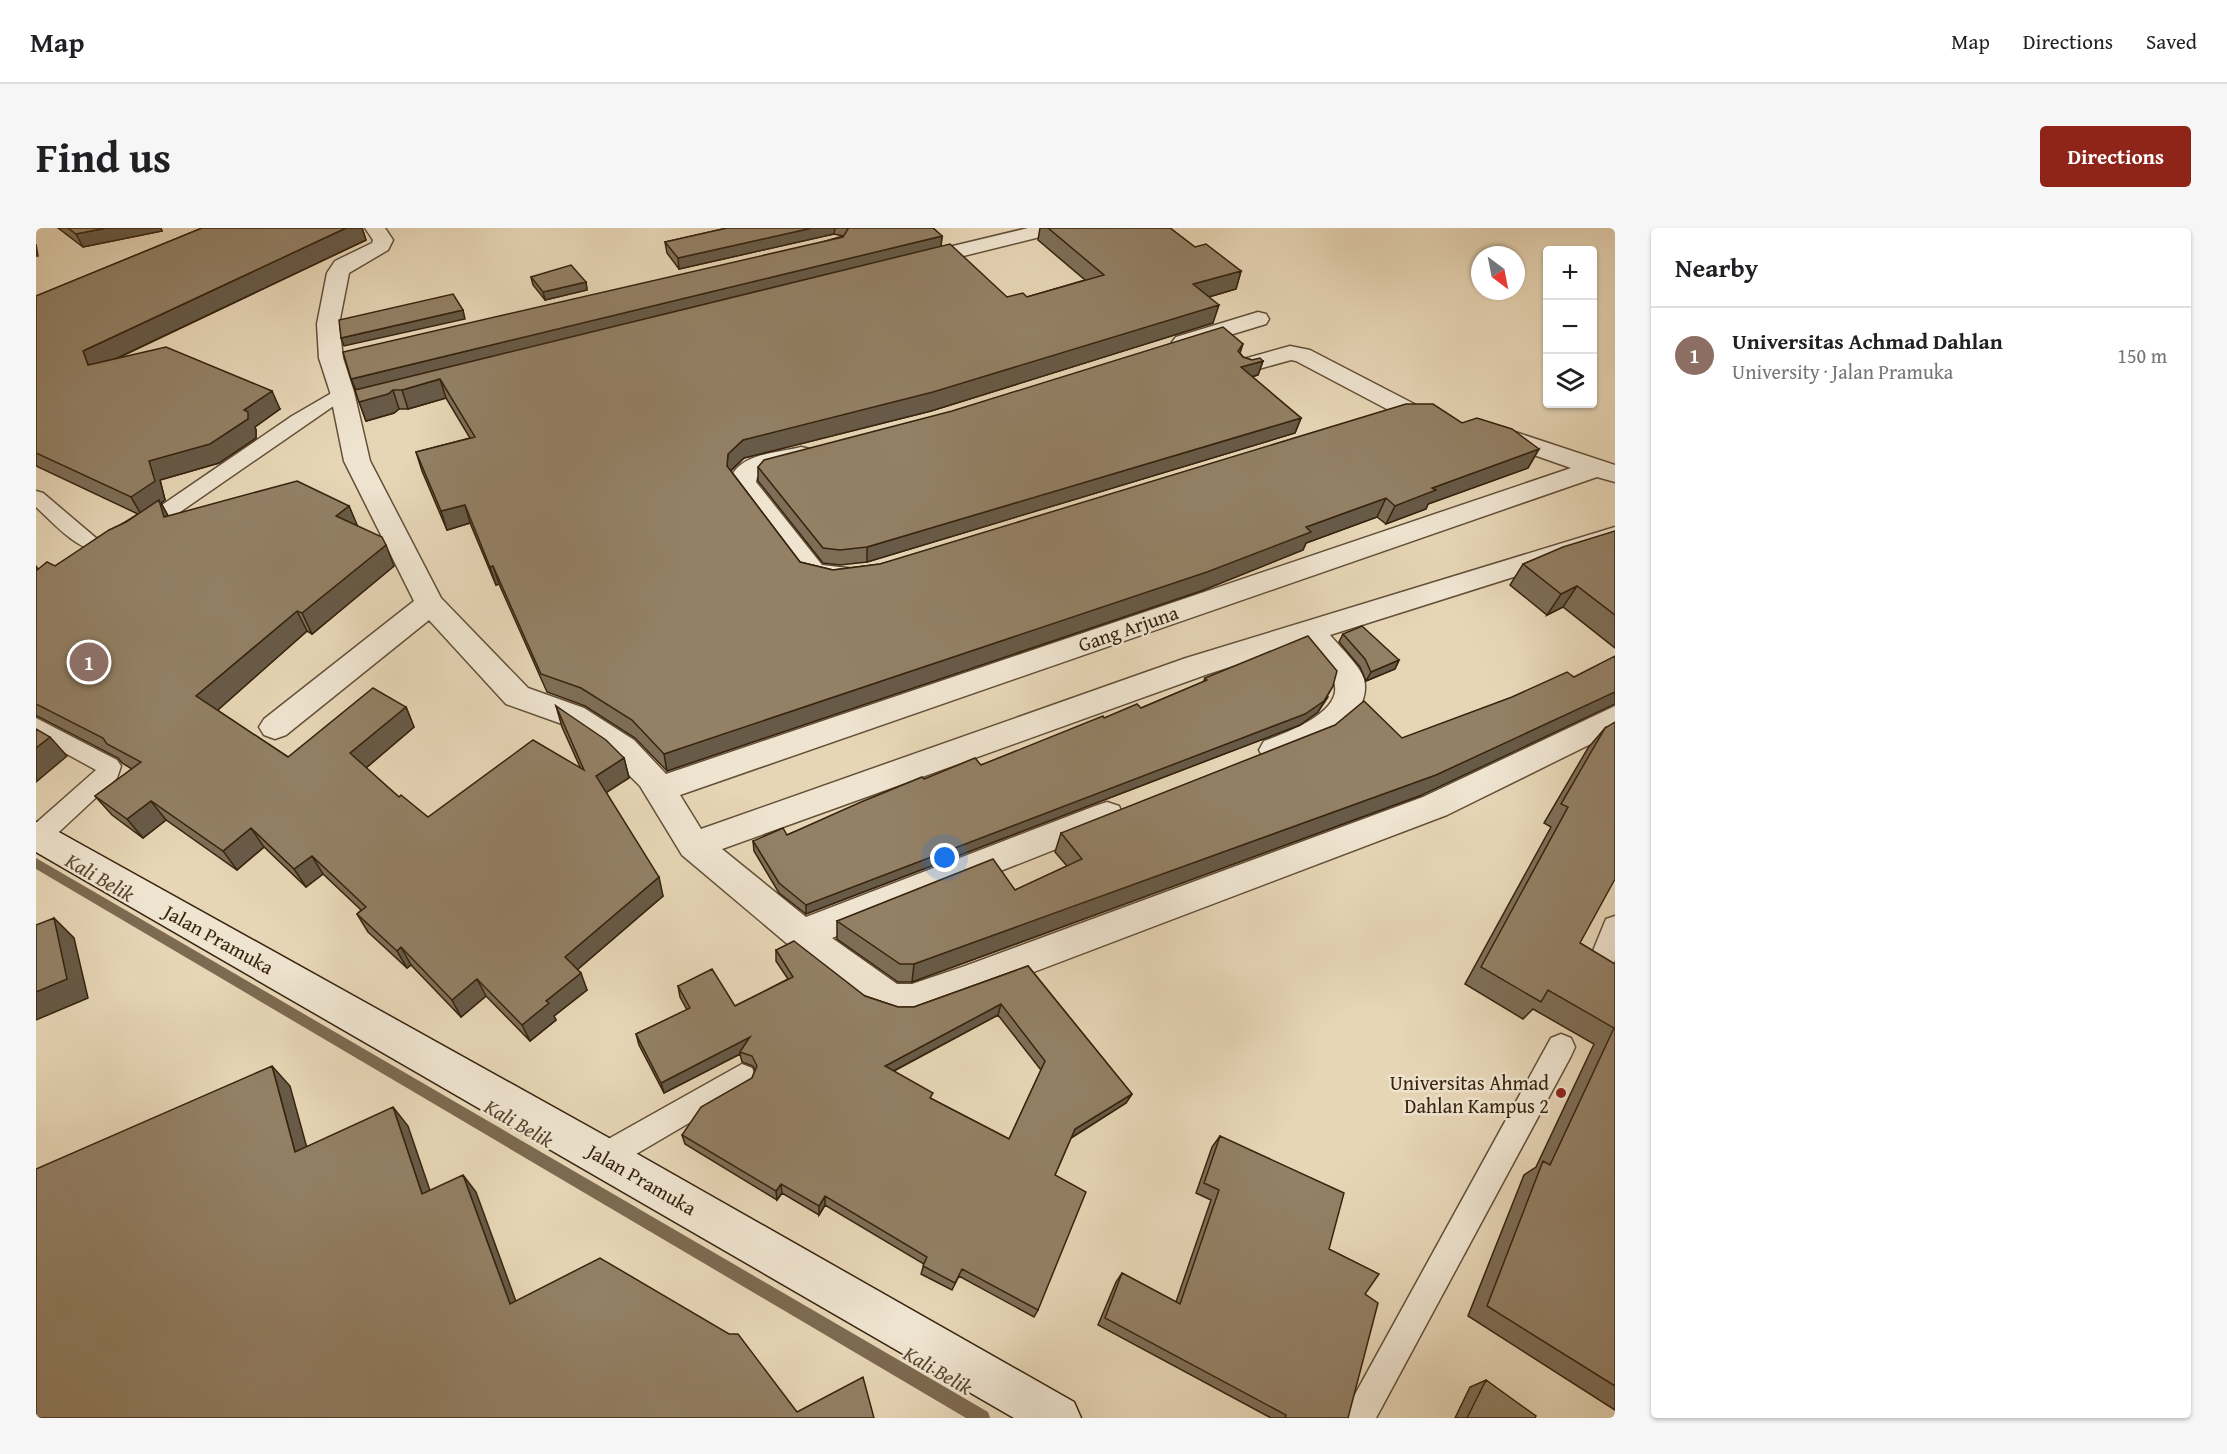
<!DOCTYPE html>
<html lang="en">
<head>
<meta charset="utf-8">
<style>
  :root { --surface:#fff; --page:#f6f6f6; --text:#202124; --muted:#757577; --line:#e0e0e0; --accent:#8f2418 }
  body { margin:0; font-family:"Gentium Book Plus",serif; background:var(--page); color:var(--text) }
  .controls { position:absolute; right:18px; top:18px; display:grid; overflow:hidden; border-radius:6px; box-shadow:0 2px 4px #0004 }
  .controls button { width:54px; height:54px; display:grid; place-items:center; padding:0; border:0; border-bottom:2px solid var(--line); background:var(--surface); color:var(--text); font:30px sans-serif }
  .compass { position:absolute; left:1435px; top:18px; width:54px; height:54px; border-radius:50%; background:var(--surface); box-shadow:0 2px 4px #0004; rotate:148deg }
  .you { position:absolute; left:909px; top:630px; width:21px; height:21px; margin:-15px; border:4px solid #fff; border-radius:50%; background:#1a73e8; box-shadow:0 0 0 9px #1a73e833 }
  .badge { display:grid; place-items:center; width:39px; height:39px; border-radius:50%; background:var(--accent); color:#fff; font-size:20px; font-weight:700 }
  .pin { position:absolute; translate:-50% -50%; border:3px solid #fff; box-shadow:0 2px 6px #0006 }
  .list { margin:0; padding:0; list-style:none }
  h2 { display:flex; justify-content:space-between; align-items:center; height:78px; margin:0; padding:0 24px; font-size:26px }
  h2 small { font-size:20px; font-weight:400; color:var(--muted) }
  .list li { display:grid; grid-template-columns:39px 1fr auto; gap:18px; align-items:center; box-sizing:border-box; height:96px; padding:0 24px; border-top:2px solid var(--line) }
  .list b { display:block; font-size:22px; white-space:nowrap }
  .list p { margin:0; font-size:20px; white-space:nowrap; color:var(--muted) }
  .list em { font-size:20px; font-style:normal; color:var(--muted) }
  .icon { flex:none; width:33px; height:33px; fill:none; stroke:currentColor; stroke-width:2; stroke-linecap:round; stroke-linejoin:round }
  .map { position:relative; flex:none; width:1579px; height:1190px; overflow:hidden; border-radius:6px }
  header { display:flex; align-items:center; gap:36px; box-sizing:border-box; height:84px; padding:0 30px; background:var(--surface); border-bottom:2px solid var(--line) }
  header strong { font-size:28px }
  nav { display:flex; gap:33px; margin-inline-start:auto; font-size:21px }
  .intro { display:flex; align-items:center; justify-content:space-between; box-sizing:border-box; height:144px; padding:0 36px }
  h1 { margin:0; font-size:42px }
  .button { padding:15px 27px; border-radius:6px; background:var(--accent); color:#fff; font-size:21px; font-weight:700 }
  main { display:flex; gap:36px; padding:0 36px }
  aside { flex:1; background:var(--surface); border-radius:6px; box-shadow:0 2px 4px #0004 }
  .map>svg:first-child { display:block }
</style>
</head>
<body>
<header>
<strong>Map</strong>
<nav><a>Map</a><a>Directions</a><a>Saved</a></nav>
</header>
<div class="intro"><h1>Find us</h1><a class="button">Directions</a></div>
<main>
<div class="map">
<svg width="1579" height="1190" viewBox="0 0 1579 1190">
  <rect width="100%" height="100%" fill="#e7d6b6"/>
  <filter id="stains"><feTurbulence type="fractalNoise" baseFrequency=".00333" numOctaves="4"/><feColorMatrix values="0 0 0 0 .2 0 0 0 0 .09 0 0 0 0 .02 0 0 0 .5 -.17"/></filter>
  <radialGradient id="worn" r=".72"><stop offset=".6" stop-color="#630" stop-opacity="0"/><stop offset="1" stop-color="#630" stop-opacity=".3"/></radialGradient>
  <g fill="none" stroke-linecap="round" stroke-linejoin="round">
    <path fill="#7d6a51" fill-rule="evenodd" d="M0,630L952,1184L954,1190H930L0,641Z"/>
    <defs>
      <path id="service" d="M306,159L312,160L315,164L312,168L102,313C94,317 85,323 76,324C45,328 21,298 0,279V263L7,265L60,310L72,311L88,303L256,188Z
        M0,490L81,532L85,538L81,550L10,616L1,619L0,595L60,542L0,509Z
        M1579,688V732L1572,748L1563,752L1554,748L1550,740L1570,691Z
        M1525,806L1535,810L1539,819L1535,828L1340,1190H1306L1515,810Z
        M706,836L716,840L720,849L716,858L578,939L568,943L558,939L553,929L558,919Z"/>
      <path id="minor" d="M329,0H349L357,12L352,22L313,45L303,96L307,130L318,164L334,233L405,370L492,460L548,480L598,512L630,546L1535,240L1449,210L1446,205L1449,200L1458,197L1467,200L1579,237V254L1561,249L644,567L665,601L1150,430L1579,299V317L1294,407C1303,418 1325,439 1328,451C1339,493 1261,541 1228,531L1223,522L1228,513C1248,506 1312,483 1297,452C1291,439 1277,427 1268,415L1172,446L686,621L770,689L1059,578L1071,574L1083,578L1087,587L1083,596L796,710L861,756H876L929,738L1387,569L1579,478V504L1411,587L929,770L876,788H861L830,777L780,740L646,627L604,558L576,530L526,496L470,476L393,392L250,507L239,511L228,507L223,499L228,491L378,373L308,233L294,164L283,130L281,96L291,45L299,33L336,15L337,12Z
        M992,0H1027L1024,4L879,40L871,39L868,34L871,29Z
        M1222,84L1230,86L1233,91L1230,96L1148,121L1140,119L1136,114L1140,109Z
        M1254,118L1274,122L1384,179L1387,184L1384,189L1375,191L1366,189L1260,133L1255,132L1212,144L1204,142L1200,137L1204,132Z
        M765,219L774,221L778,227L774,233L728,244L721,249L720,254L786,337L820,341L824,348L820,355L789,359L766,351L694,255C698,226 741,225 765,219Z"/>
      <path id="secondary" d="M0,594L12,598L582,915L1038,1174L1045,1190H978L0,624Z"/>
    </defs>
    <use href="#service" stroke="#635038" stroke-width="3"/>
    <use href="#minor" stroke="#635038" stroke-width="3"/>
    <use href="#secondary" stroke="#37230e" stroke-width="3"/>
    <use href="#service" fill="#efe4d0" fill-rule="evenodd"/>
    <use href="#minor" fill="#efe4d0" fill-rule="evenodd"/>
    <use href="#secondary" fill="#efe4d0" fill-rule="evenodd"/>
  </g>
  <path fill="#7e6e57" stroke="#37230e" stroke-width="1.5" fill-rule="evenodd" d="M22,0H125L126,3L47,19Z
    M166,0H326L330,12L82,130L244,181L219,199L220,202V210L183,235L124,252L129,272L125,275L132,288L313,278L321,298L358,338L276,406L271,403L181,482L252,529L370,479L378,499L330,540L363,569L392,589L544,539L526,499L520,478L588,530L593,550L570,564L627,668L541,742L551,762L518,788L520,792L494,813L450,768L425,789L375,737L371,740L332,704L321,686L325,682L287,646L270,659L228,619L201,642L130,592L107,610L76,587L59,568L96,541L86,535L82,530L1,488L0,489V338L2,341L19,338L102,286L0,238V68Z
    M691,0H897L906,8L905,18L971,69H991L1049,52L1002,12L1004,0H1134L1159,19L1205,43L1200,61L1173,69L1177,95L895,183L708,230L695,243L764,334L797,342L844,336L1426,195L1503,221L1492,240L1392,276L1390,281L1350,296L1341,289L1270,315L1267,322L1165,363L631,543L599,510L549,478L511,464L463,356L460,357L434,295L411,302L386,243L380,224L434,210L410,170L372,181H363L358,185L330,193L315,151L807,8L798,6L643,41L631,25L629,14Z
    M495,49L550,54L551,62L509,72L497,57Z
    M1207,116L1204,125L1207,129L1216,132L1227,133L1222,147L1216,149L1265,190L1259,205L831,334L804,337L787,335L722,253V239Z
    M1579,303V420L1527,379L1511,387L1474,357L1487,336Z
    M1307,406L1363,432L1359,441L1330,453L1324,439L1303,414Z
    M1169,450L1292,469L1282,484L1264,497L770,686L743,665L718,623L717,613L751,607L888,551L945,537L1068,490L1105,480L1167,454Z
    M1569,500L1544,715L1579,736V1182L1432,1088L1488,947L1500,939L1558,816L1497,781L1487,791L1429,756L1515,599L1508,595L1552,520Z
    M1386,567L876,754H862L801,711V693L979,662L1031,638L1019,624L1025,605Z
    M740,722L829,768L862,779H878L992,738L1096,866L1090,875L1035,910L1019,947L1002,1082L998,1089L923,1048L916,1062L885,1046L888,1036L789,977L783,987L746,965L741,972L649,916L646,907L716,850L719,842L717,838L706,834L704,826L628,865L603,817L600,806L651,782L644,769L642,758L699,778L752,751L740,733ZM962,787L1005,842L973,911L896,871L858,843Z
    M1184,908L1293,1021L1329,1066L1312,1190H1235L1062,1097L1080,1054L1086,1045L1140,1074L1175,972L1160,965L1176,919Z
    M1450,1152L1499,1190H1419L1434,1159Z"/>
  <path fill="#675a47" stroke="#37230e" stroke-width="1.5" d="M70,0H125L126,3L47,19L40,6Z
    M310,0H326L330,12L58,141L52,137L47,123Z
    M776,0H799L798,6L643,41L642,30Z
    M906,8L905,19L320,162L315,151Z
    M0,16L2,28H0Z
    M1205,43L1200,61L1152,75L1157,56Z
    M550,54L551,62L509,72L507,64Z
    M1183,77L1177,95L895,183L708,230L693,244L691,238L692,226L707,212Z
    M427,82L429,91L308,118L305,110Z
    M1227,133L1222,147L1200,153L1205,139Z
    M404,151L410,170L372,181L366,162Z
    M357,162L363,181L358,185L330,193L323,174Z
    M236,163L244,181L219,199L220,202V210L183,235L124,252L129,272L125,275L135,293L128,289L106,288L95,269L113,233L208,182Z
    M1265,190L1259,205L831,334V319Z
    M1503,221L1492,240L1392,276L1390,281L1350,296L1359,278L1396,260Z
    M1350,270L1341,289L1270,315L1267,322L1165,363L631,543L628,526L1270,299Z
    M429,277L434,295L411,302L405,283Z
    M313,278L322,299L300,288Z
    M350,317L358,338L276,406L266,385Z
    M457,338L463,356L460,357L454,339Z
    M1541,358L1527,379L1511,387L1525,366Z
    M261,383L271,403L174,489L160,468Z
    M1363,432L1359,441L1330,453L1335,444Z
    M1297,458L1282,484L1264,497L770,686V677Z
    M1579,464V476L1386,567L876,754L878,736Z
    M370,479L378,499L324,545L314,525Z
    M14,509L31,528L0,554V520Z
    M588,530L593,550L565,568L560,548Z
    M115,573L130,592L107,610L91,591Z
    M215,600L228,619L201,642L187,623Z
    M276,628L287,646L270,659L258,641Z
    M623,649L627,668L535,747L529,729Z
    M18,690L38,710L52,770L0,792V764Z
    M365,719L375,737L371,740L361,723Z
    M545,745L551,762L518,788L520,792L494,813L486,797L510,773Z
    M441,751L450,768L425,789L416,772Z
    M965,776L962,787L848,848L849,838Z
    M714,809L704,824V826L628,865L625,855Z
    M236,838L254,858L277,942L259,924Z
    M1096,866L1090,875L1035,910L1039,901Z
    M357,879L372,898L401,983L386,966Z
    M427,947L440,964L486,1090L474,1076Z
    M745,956L746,965L741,972L740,963Z
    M789,968V977L783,987V978Z"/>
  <path fill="#938065" stroke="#37230e" stroke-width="1.5" fill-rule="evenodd" d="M32,0H70L40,6Z
    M166,0H310L47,123L52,137L130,119L236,163L208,182L212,184V191L174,216L113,233L119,253L95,269L0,225V68Z
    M691,0H776L642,30L629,14Z
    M810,0H897L906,8L315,151L307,124L807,9L812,1Z
    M1012,0H1134L1159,19L1170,16L1205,43L1157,56L1183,77L897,164L707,212L692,226L691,238L764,334L797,342L844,336L1370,176H1397L1426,195L1441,190L1476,201L1503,221L1396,260L1400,262L1359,278L1350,270L1270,299L1275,304L1171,344L628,526L596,492L545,460L505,446L457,338L454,339L429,277L405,283L380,224L439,209L404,151L366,162H357L352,166L323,174L319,162L914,16L971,69L987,65L991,69L1068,47Z
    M535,37L550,54L507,64L495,49Z
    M417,66L427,82L305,110L303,92Z
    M1187,99L1207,116L1202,123L1207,129L1216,132L1224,130L1227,133L1205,139L1265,190L831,319L804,322L787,320L722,239L728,232L916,183Z
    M261,253L313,278L300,288L346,309L350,317L266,385L261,383L160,468L252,529L337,460L370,479L314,525L363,569L365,567L392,589L497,512L548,542L520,478L570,512L588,530L560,548L623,649L529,729L545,745L510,773L513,775L486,797L441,751L416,772L365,719L361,723L321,686L330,679L276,628L258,641L215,600L187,623L115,573L91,591L59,568L105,534L71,516L67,510L0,476V343L11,334L19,338L73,302L90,294L123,272L128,289Z
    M1579,303V387L1541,358L1525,366L1487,336L1527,319Z
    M1326,398L1363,432L1335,444L1329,431L1307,406Z
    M1272,408L1301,443L1297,458L1288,473L1269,486L770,677L743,655L717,613L747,600L751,607L825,574L886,549L888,551L939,530L945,537L1067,488L1068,490L1101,476L1105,480L1171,452L1169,450Z
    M1579,428V464L1400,547L878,736H864L801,693L957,631L979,662L1046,631L1025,605L1299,497L1328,473L1366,510L1476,469L1531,444L1538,449Z
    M1579,494V651L1544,715L1579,736V1158L1451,1078L1507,933L1514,937L1578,800L1512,762L1505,774L1445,739L1532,579L1525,576L1569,500Z
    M0,501L14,509L0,520Z
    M18,690L31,751L0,764V697Z
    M758,713L829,768L862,779H878L992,738L1096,866L1039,901L1019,947L1050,964L1002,1082L926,1041L919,1055L887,1038L891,1029L789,968L783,978L745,956L740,963L646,907L665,879L716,850L721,838L716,828L704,824L714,809L625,855L600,806L654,780L642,758L676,741L699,778L757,749L740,722ZM965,776L1009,833L973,911L894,870L897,865L849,838Z
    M236,838L259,924L357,879L386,966L427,947L474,1076L564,1030L693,1106H702L761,1184L827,1149L838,1190H0V941Z
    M1184,908L1308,965L1293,1021L1343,1046L1329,1066L1342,1075L1312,1190H1249L1250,1187L1069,1090L1086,1045L1144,1076L1183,962L1168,955Z
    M1450,1152L1500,1188L1499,1190H1431Z"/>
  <circle fill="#8f2418" stroke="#efe4d0" stroke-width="2" cx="1525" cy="865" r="6"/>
  <g text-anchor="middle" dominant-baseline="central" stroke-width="5" stroke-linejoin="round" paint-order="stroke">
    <g font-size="20" fill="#37230e" stroke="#efe4d0">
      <text transform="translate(1092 400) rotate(-19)">Gang Arjuna</text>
      <text transform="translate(183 711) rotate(29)">Jalan Pramuka</text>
      <text transform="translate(606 951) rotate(30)">Jalan Pramuka</text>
    </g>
    <g font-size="20" fill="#37230e" stroke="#efe4d0" text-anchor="end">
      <text x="1513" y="854">Universitas Ahmad<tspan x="1513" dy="23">Dahlan Kampus 2</tspan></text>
    </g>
    <g font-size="21" font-style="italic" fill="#5a462f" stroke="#efe4d0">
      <text transform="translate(64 649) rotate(30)">Kali Belik</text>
      <text transform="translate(483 895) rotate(30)">Kali Belik</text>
      <text transform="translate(902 1142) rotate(30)">Kali Belik</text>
    </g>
  </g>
  <rect width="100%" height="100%" filter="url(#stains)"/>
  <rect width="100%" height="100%" fill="url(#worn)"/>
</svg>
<div class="controls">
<button>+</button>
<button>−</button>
<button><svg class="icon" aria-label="layers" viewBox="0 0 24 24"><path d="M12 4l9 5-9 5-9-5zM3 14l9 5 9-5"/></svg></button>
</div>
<svg class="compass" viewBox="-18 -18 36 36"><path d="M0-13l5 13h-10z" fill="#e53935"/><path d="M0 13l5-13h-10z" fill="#757577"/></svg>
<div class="you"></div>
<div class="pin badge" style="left:53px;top:434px;background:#8d6e63">1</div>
</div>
<aside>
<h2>Nearby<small></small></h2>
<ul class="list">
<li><span class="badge" style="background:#8d6e63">1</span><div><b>Universitas Achmad Dahlan</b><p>University · Jalan Pramuka</p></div><em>150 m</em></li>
</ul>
</aside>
</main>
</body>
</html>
